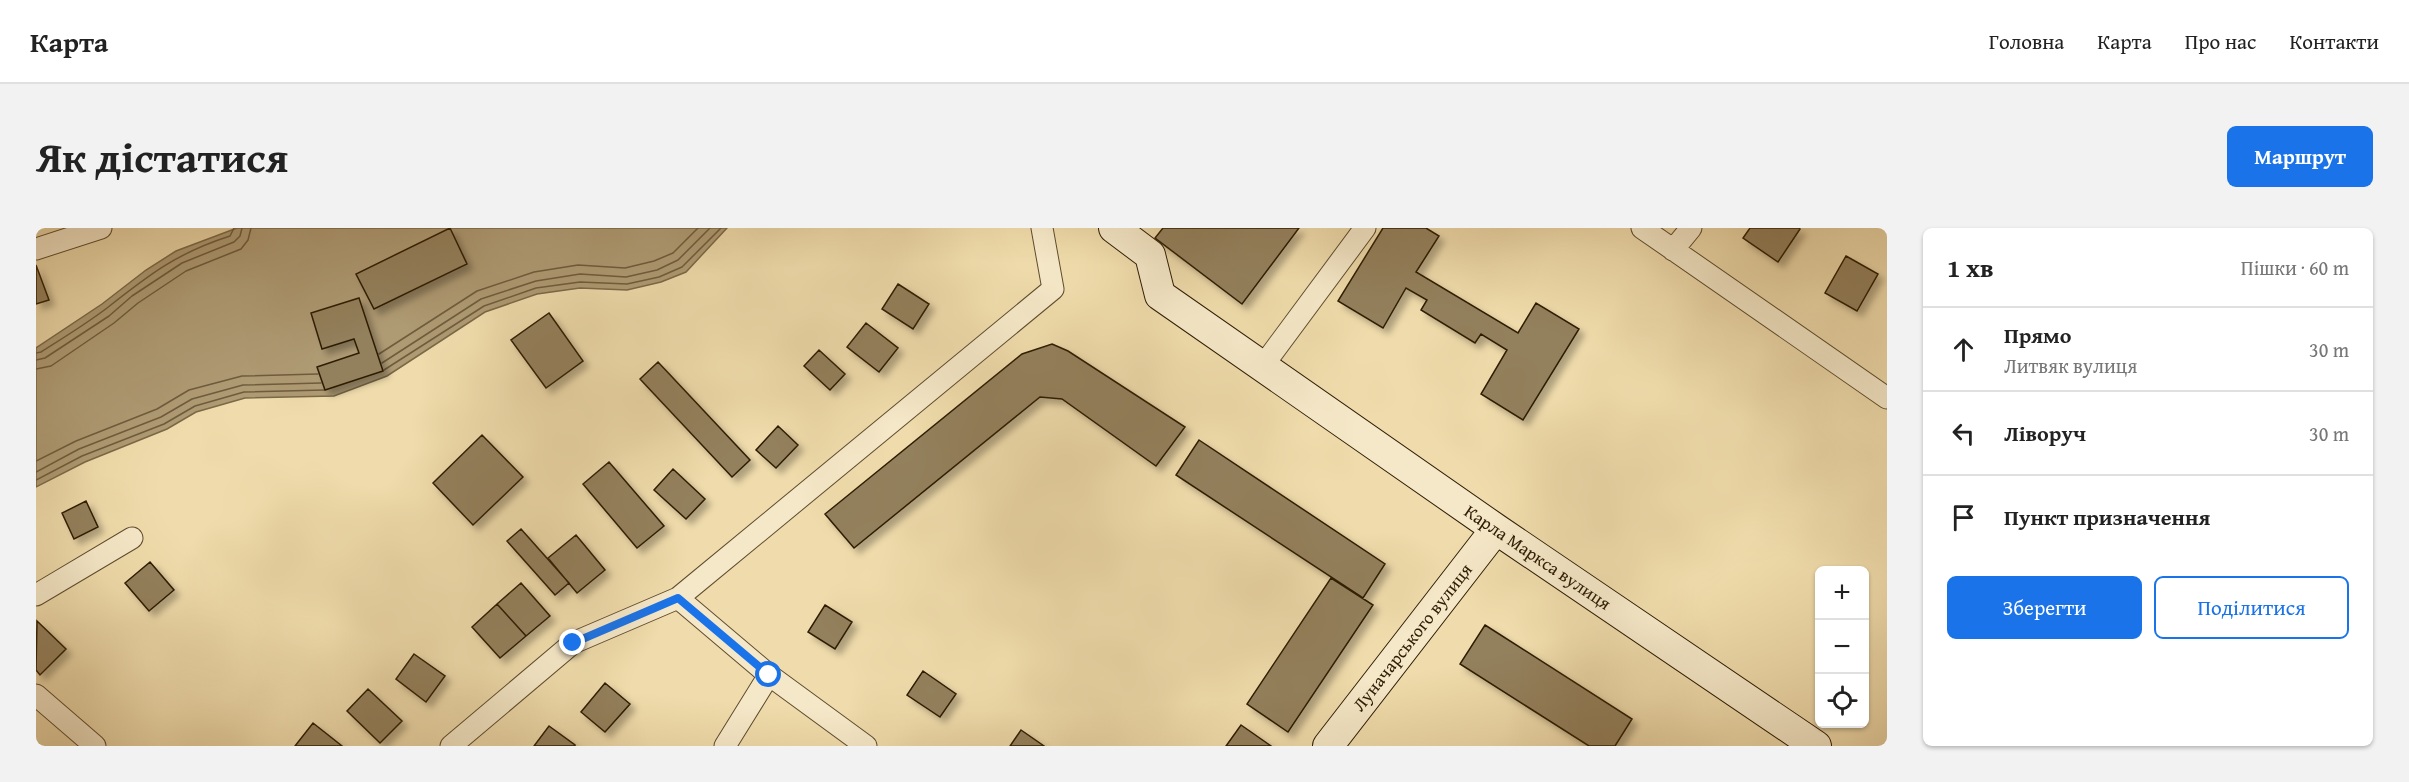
<!DOCTYPE html>
<html lang="uk">
<head>
<meta charset="utf-8">
<style>
  :root { --surface:#fff; --page:#f2f2f2; --text:#222; --muted:#767676; --line:#e0e0e0; --accent:#1a73e8 }
  body { margin:0; font-family:"Gentium Book Plus",serif; background:var(--page); color:var(--text) }
  .controls { position:absolute; right:18px; bottom:18px; display:grid; overflow:hidden; border-radius:9px; box-shadow:0 2px 4px #0004 }
  .controls button { width:54px; height:54px; display:grid; place-items:center; padding:0; border:0; border-bottom:2px solid var(--line); background:var(--surface); color:var(--text); font:30px sans-serif }
  .stop { position:absolute; width:18px; height:18px; margin:-14px; border:4px solid #1a73e8; border-radius:50%; background:#fff }
  .stop.end { background:#1a73e8; border-color:#fff; box-shadow:0 2px 6px #0008 }
  .list { margin:0; padding:0; list-style:none }
  h2 { display:flex; justify-content:space-between; align-items:center; height:78px; margin:0; padding:0 24px; font-size:26px }
  h2 small { font-size:20px; font-weight:400; color:var(--muted) }
  .list li { display:grid; grid-template-columns:39px 1fr auto; gap:18px; align-items:center; box-sizing:border-box; height:84px; padding:0 24px; border-top:2px solid var(--line) }
  .list b { display:block; font-size:22px; white-space:nowrap }
  .list p { margin:0; font-size:20px; white-space:nowrap; color:var(--muted) }
  .list em { font-size:20px; font-style:normal; color:var(--muted) }
  .actions { display:flex; gap:12px; padding:18px 24px }
  .actions a { flex:1; padding:14px 0; border:2px solid var(--accent); border-radius:9px; text-align:center; font-size:21px; color:var(--accent) }
  .actions .main { background:var(--accent); color:#fff }
  .icon { flex:none; width:33px; height:33px; fill:none; stroke:currentColor; stroke-width:2; stroke-linecap:round; stroke-linejoin:round }
  .map { position:relative; flex:none; width:1851px; height:518px; overflow:hidden; border-radius:9px }
  header { display:flex; align-items:center; gap:36px; box-sizing:border-box; height:84px; padding:0 30px; background:var(--surface); border-bottom:2px solid var(--line) }
  header strong { font-size:28px }
  nav { display:flex; gap:33px; margin-inline-start:auto; font-size:21px }
  .intro { display:flex; align-items:center; justify-content:space-between; box-sizing:border-box; height:144px; padding:0 36px }
  h1 { margin:0; font-size:42px }
  .button { padding:15px 27px; border-radius:9px; background:var(--accent); color:#fff; font-size:21px; font-weight:700 }
  main { display:flex; gap:36px; padding:0 36px }
  aside { flex:1; background:var(--surface); border-radius:9px; box-shadow:0 2px 4px #0004 }
  .map>svg:first-child { display:block }
</style>
</head>
<body>
<header>
<strong>Карта</strong>
<nav><a>Головна</a><a>Карта</a><a>Про нас</a><a>Контакти</a></nav>
</header>
<div class="intro"><h1>Як дістатися</h1><a class="button">Маршрут</a></div>
<main>
<div class="map">
<svg width="1851" height="518" viewBox="0 0 1851 518">
  <defs>
    <filter id="shadow"><feDropShadow dx="5.5" dy="5.5" stdDeviation="3" flood-color="#0004"/></filter>
  </defs>
  <rect width="100%" height="100%" fill="#efdbab"/>
  <filter id="stains"><feTurbulence type="fractalNoise" baseFrequency=".00333" numOctaves="4"/><feColorMatrix values="0 0 0 0 .2 0 0 0 0 .09 0 0 0 0 .02 0 0 0 .5 -.17"/></filter>
  <radialGradient id="worn" r=".72"><stop offset=".6" stop-color="#630" stop-opacity="0"/><stop offset="1" stop-color="#630" stop-opacity=".3"/></radialGradient>
  <path fill="#ae9a73" stroke="#7b6847" stroke-width="1.5" d="M201,0H691L650,44L625,54L591,62L544,60L501,66L449,84L351,148L298,168L209,170L160,184L131,201L49,234L0,259V120L66,76L110,42L140,23Z"/>
  <g fill="none" stroke-linecap="round" stroke-linejoin="round">
    <path stroke="#6e5c3c" stroke-width="1.5" d="M0,125L5,124C27,110 50,96 71,80C114,46 141,25 194,8L198,0
      M343,126L441,63L498,44L542,37L589,40L618,33L637,25L662,0
      M0,132L9,130L73,88L96,68L146,35L198,14L204,8L206,0
      M346,135L445,71L500,53L544,46L590,49L621,42L642,32L674,0
      M0,141L15,138L78,95L102,75L150,43L205,21L212,12L215,0
      M348,142L448,78L500,60L544,54L591,56L623,49L646,39L685,0
      M0,233L40,213L121,181L153,162L206,148L282,146
      M0,244L43,221L125,189L156,171L207,157L285,155
      M0,252L46,228L128,196L159,178L208,164L288,162"/>
  </g>
  <path fill="#93805b" stroke="#2f1d05" stroke-width="1.5" filter="url(#shadow)" d="M414,0L431,36L338,81L320,46Z
    M1127,0H1263L1206,76L1119,10Z
    M1347,0H1390L1403,8L1380,44L1482,105L1500,75L1543,101L1487,192L1445,166L1471,122L1445,106L1439,115L1385,82L1391,72L1370,60L1347,100L1302,73Z
    M1714,0H1763L1764,1L1742,34L1707,10Z
    M1810,28L1842,46L1821,83L1789,65Z
    M0,37L13,72L0,76Z
    M862,56L893,76L877,101L846,81Z
    M323,70L347,143L289,162L281,139L323,125L318,111L286,121L275,85Z
    M513,85L547,133L510,160L475,112Z
    M830,95L862,120L843,144L811,119Z
    M1016,116L1032,123L1149,199L1120,238L1026,171L1004,169L818,320L789,286L986,126Z
    M783,122L809,146L794,162L768,138Z
    M622,134L714,232L696,249L604,151Z
    M742,198L762,217L740,240L720,222Z
    M446,207L487,249L437,297L397,255Z
    M1163,212L1349,336L1327,370L1140,247Z
    M573,234L628,298L601,320L547,256Z
    M637,241L669,271L650,291L618,262Z
    M50,273L62,299L38,311L26,285Z
    M485,301L533,355L519,367L471,313Z
    M540,307L569,342L541,365L512,330Z
    M114,334L138,362L113,383L89,355Z
    M1295,350L1337,377L1252,504L1211,476Z
    M485,355L514,388L490,408L461,376Z
    M461,376L490,408L464,430L436,399Z
    M789,377L816,394L799,421L772,404Z
    M1,393L30,421L4,447L0,442Z
    M1449,397L1596,491L1579,518H1553L1424,436Z
    M378,426L409,448L390,474L360,451Z
    M887,443L920,466L904,489L871,467Z
    M569,455L594,476L569,504L545,484Z
    M332,461L366,493L344,515L311,483Z
    M277,495L306,518H259Z
    M1205,497L1235,518H1190Z
    M513,498L539,517V518H498Z
    M985,502L1008,518H974Z"/>
  <g fill="none" stroke-linecap="round" stroke-linejoin="round">
    <defs>
      <path id="street" d="M1606,0L1851,170
        M0,21L65,0
        M1637,22L1655,0
        M1226,139L1329,0
        M0,367L96,310
        M642,370L733,447L830,518
        M0,467L59,518
        M415,518L537,415L642,370L1017,61L1006,0
        M689,518L733,447"/>
      <path id="secondary" d="M1078,0L1114,27L1124,67L1460,301L1780,518
        M1292,518L1460,301"/>
    </defs>
    <use href="#street" stroke="#5f4c2e" stroke-width="23"/>
    <use href="#secondary" stroke="#2f1d05" stroke-width="32"/>
    <use href="#street" stroke="#f5e8c8" stroke-width="21"/>
    <use href="#secondary" stroke="#f5e8c8" stroke-width="30"/>
  </g>
  <g fill="none" stroke-linecap="round" stroke-linejoin="round">
    <path stroke="#1a73e8" stroke-width="8" d="M537,415L642,370L733,447"/>
  </g>
  <g text-anchor="middle" dominant-baseline="central" stroke-width="6" stroke-linejoin="round" paint-order="stroke">
    <g font-size="18" fill="#2f1d05" stroke="#f5e8c8">
      <text transform="translate(1502 329) rotate(34)">Карла Маркса вулиця</text>
      <text transform="translate(1376 409) rotate(-52)">Луначарського вулиця</text>
    </g>
  </g>
  <rect width="100%" height="100%" filter="url(#stains)"/>
  <rect width="100%" height="100%" fill="url(#worn)"/>
</svg>
<div class="controls">
<button>+</button>
<button>−</button>
<button><svg class="icon" aria-label="locate" viewBox="0 0 24 24"><circle cx="12" cy="12" r="6"/><path d="M12 2v4M12 18v4M2 12h4M18 12h4"/></svg></button>
</div>
<div class="stop" style="left:733px;top:447px"></div>
<div class="stop end" style="left:537px;top:415px"></div>
</div>
<aside>
<h2>1 хв<small>Пішки · 60 m</small></h2>
<ul class="list">
<li><svg class="icon" aria-label="ahead" viewBox="0 0 24 24"><path d="M12 20V5M6 11l6-6 6 6"/></svg><div><b>Прямо</b><p>Литвяк вулиця</p></div><em>30 m</em></li>
<li><svg class="icon" aria-label="left" viewBox="0 0 24 24"><path d="M17 20v-9H6M10 6l-5 5 5 5"/></svg><div><b>Ліворуч</b></div><em>30 m</em></li>
<li><svg class="icon" aria-label="arrive" viewBox="0 0 24 24"><path d="M6 21V4h12l-3 4 3 4H6"/></svg><div><b>Пункт призначення</b></div></li>
</ul>
<div class="actions"><a class="main">Зберегти</a><a>Поділитися</a></div>
</aside>
</main>
</body>
</html>
